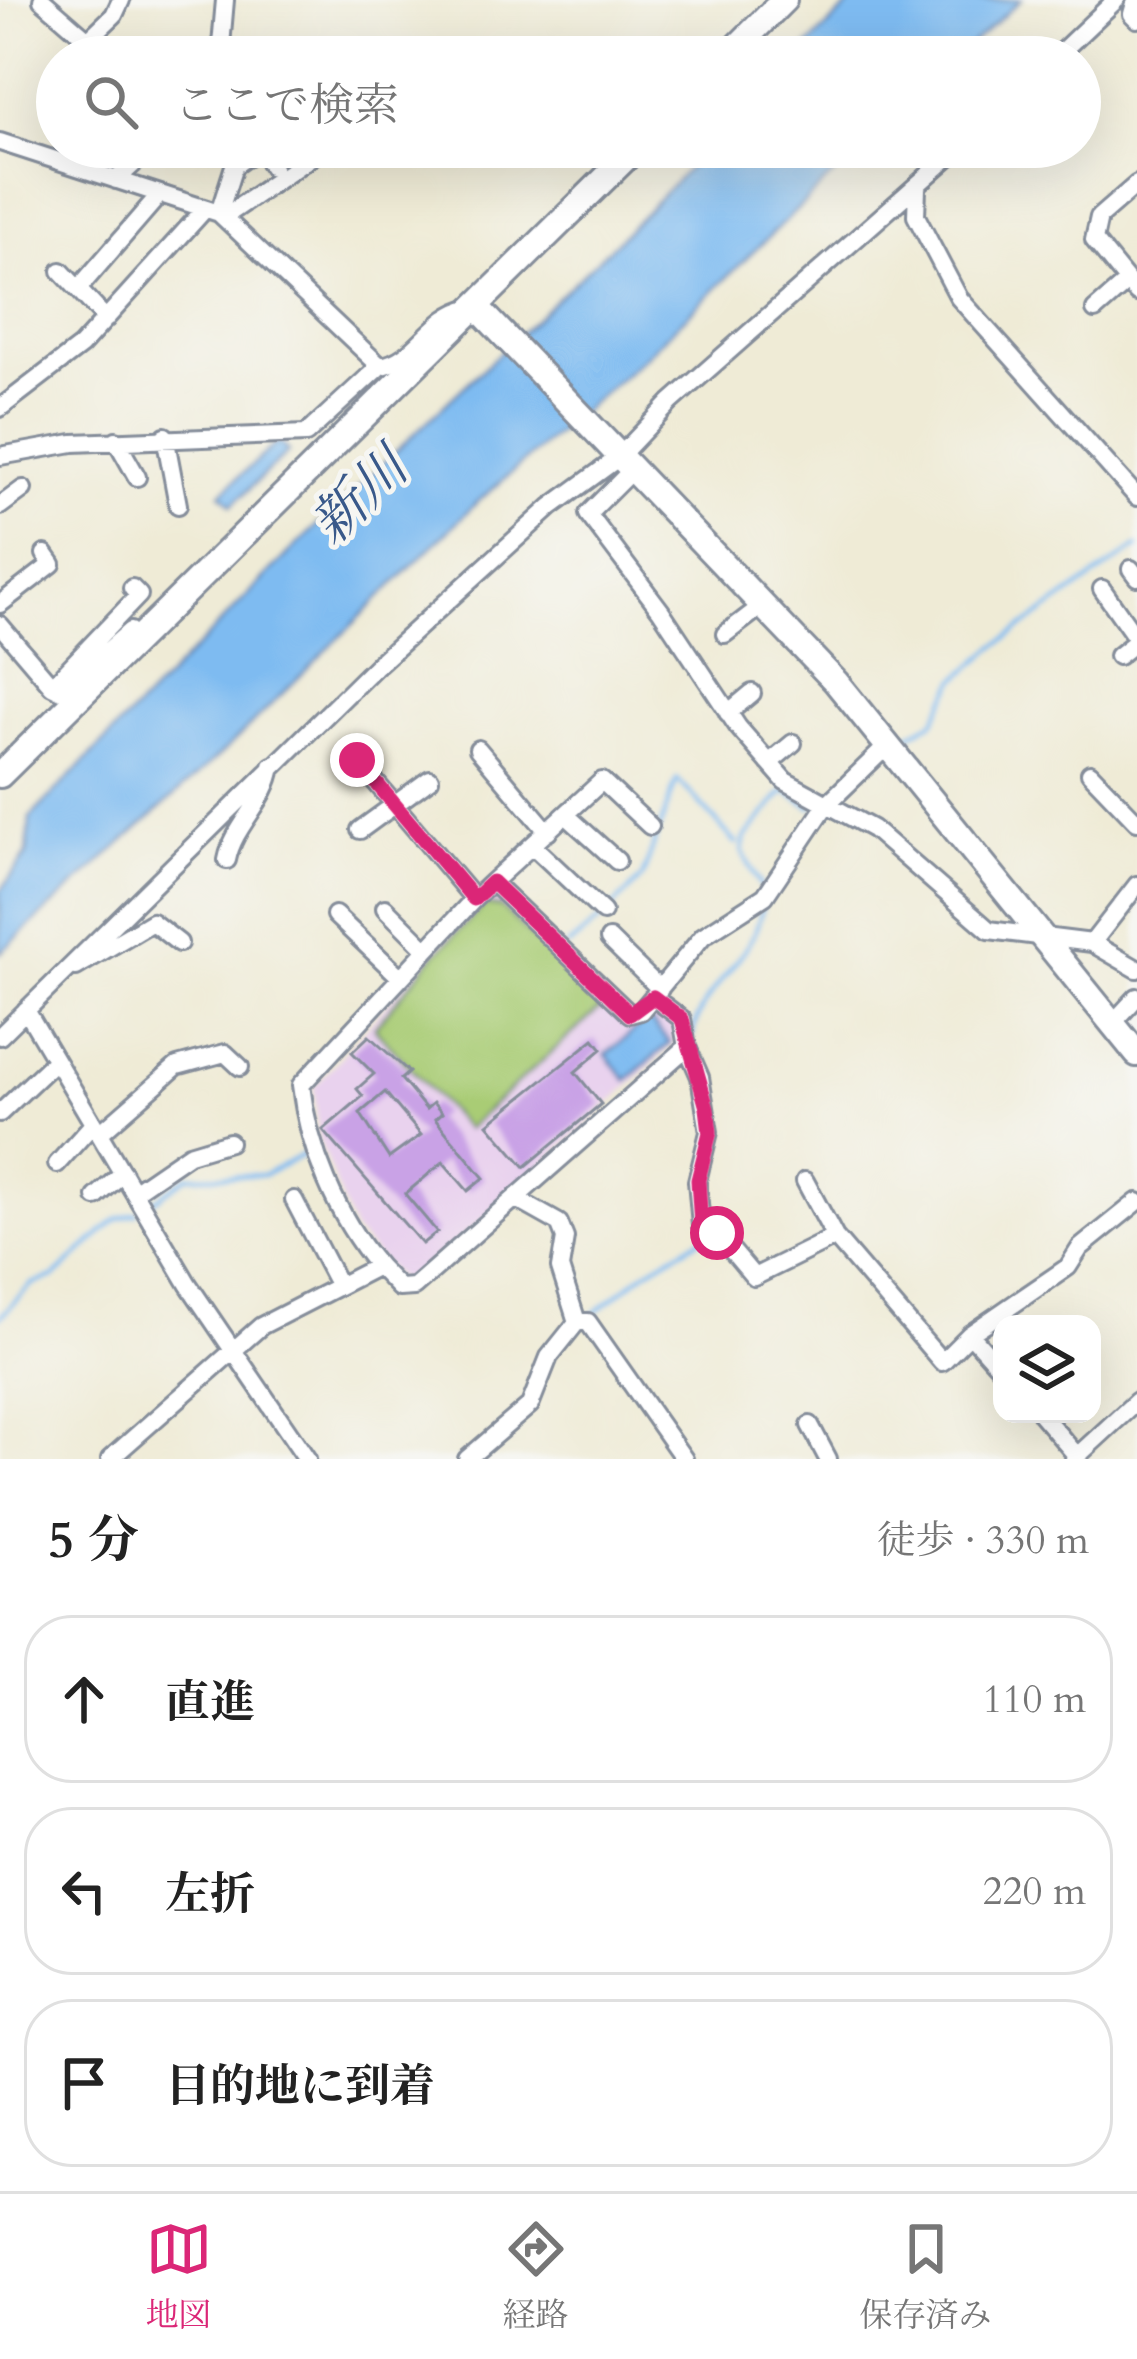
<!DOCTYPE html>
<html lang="ja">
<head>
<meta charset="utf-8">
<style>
  :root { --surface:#fff; --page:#f6f6f6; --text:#222; --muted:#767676; --line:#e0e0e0; --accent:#db2777 }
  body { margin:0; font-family:Cardo,"Noto Serif JP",serif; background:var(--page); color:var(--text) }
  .controls { position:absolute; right:36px; bottom:36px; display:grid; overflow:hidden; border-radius:24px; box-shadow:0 12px 48px #0002 }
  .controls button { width:108px; height:108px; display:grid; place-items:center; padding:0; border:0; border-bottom:3px solid var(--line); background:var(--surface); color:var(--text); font:60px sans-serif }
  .stop { position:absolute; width:36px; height:36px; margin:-27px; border:9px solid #db2777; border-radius:50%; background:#fff }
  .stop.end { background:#db2777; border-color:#fff; box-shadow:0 3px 12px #0008 }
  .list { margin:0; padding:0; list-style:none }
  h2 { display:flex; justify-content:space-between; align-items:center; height:156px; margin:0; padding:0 48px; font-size:51px }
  h2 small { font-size:39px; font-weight:400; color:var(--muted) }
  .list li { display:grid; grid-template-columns:78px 1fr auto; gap:36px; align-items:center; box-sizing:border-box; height:168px; margin:0 24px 24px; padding:0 24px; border:3px solid var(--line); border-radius:48px }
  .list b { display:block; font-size:45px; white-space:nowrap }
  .list em { font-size:39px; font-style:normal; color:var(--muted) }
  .icon { flex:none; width:66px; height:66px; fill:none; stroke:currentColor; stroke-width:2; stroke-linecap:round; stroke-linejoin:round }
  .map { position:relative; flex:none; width:1137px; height:1459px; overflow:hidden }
  .search { position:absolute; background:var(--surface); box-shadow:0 12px 48px #0002; left:36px; right:36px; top:36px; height:132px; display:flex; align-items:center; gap:30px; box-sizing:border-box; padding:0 42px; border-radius:66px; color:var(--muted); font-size:45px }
  .sheet { height:732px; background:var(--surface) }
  nav { display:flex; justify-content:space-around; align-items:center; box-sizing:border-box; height:168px; border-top:3px solid var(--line); background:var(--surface); font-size:33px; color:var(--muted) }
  nav a { display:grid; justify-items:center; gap:6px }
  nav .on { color:var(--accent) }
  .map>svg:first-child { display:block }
</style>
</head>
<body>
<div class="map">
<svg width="1137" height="1459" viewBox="0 0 1137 1459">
  <rect width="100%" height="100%" fill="#f6f6f2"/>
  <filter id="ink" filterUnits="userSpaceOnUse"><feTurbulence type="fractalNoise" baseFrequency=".00833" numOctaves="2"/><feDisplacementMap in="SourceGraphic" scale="24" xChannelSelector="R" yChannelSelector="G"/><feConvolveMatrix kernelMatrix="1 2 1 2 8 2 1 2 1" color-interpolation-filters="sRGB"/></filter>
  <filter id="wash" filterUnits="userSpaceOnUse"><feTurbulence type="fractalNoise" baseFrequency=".004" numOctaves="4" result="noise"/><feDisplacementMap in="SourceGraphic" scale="48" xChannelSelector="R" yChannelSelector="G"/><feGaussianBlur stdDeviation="2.7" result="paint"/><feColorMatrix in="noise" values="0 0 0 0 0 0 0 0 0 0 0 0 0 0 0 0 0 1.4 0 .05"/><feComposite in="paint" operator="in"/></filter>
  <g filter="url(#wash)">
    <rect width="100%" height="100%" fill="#efebd6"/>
    <path fill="#e9d2ee" d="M498,897L619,1015L641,1023L652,1013L666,1012L672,1018L674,1044L487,1216L410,1280H400L353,1230L319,1139L314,1088L432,952L487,898Z"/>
    <path fill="#a9cc75" stroke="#627e6a" stroke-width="3" d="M485,905L501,907L602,1007L466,1129L374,1028L434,955Z"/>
    <path fill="#7ebbf1" stroke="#4c75a8" stroke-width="3" d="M855,0H1021L957,57H797Z
      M709,147H862L641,360L473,506L225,750L0,953V892L27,854L30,818L293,549L607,251Z
      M279,441L288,452L232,505L221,493Z
      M648,1018L670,1043L627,1080L606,1055Z"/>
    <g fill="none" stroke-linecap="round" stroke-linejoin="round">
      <path stroke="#7ebbf1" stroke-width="4.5" d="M894,743L934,721L956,680L993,648L1137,547
        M761,887L742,851L745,838L785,790L812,807
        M609,911L642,878L677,779L736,843
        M568,946L601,919
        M692,1036C702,984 751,965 762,908
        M148,1205L188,1176L264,1175L308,1152
        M592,1315L648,1270L709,1234
        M0,1317L32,1284L54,1277L117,1219L136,1213"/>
    </g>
    <g id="blocks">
      <path fill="#c9a2e6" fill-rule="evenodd" d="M369,1036L409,1072L401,1079L426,1109L433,1103L442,1113L435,1119L484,1178L468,1191L443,1162L405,1194L437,1232L422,1244L323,1130L363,1096L357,1089L374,1074L352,1052ZM385,1092L421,1135L389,1158L360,1113Z
        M594,1039L602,1049L575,1072L601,1104L525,1167L488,1124Z"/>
    </g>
  </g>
  <g filter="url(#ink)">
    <use href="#blocks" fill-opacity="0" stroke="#858d9a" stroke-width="3"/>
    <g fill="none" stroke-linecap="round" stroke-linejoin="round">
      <defs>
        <path id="street" d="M42,0L88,40L114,15L121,0
          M1136,0L1132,14L1137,19
          M168,52L173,57
          M220,57L225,0
          M1056,57L1116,0
          M0,142L219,213L380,366C416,362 432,315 470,308
          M259,148L273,168
          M116,180L152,147
          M1137,184L1099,217L1094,240L1137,293
          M917,188L916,216L959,298L1137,497
          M219,213L234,166L261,147
          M224,217L326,147
          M61,271L106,319
          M78,289L160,194
          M1095,310L1127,282
          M0,408L81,346L205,209
          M165,436L178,505
          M116,440L137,477
          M0,456L73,443L306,434L380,366
          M632,470L588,514L661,611L738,727L785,781L873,829L989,930L1092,943L1137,885
          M0,506L23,489
          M1131,569L1137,577
          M1102,589L1137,639
          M0,604L52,564L45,554
          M0,625L52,686L62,691L130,631
          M725,634L763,605
          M1118,656L1137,641
          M52,686L139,595L132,588
          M728,713L752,693
          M478,749L548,832
          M357,760L474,899
          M769,763L793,743
          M1090,773L1137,822
          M566,815L617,861
          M360,830L430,779
          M533,846L603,912
          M227,860C234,824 267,802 272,766
          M492,882L602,781L650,826
          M385,908L425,948
          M335,915L400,977
          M609,939L660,989
          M1092,943L1137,969
          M76,967L152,922L179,943
          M26,1010L188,1284L307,1459
          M1112,1024L1137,997
          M0,1036L377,665L551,507L618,458L671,402L960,147
          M687,1047L700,1077L709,1132L697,1181L701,1225L717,1233L754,1277L835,1237L805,1181
          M0,1113L55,1061
          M99,1134L177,1066L225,1053L240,1067
          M57,1164L93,1124
          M135,1191L189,1154L229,1142
          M96,1197L123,1173
          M294,1200L339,1286
          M518,1200L559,1223L565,1238L560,1268L577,1322
          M835,1237L942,1362L970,1334L1002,1370
          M378,1266L399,1288L414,1287L687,1047L682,1019L653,997
          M970,1334L1068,1267L1080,1248L1137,1202
          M1041,1414L1077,1456
          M810,1425L828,1459
          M110,1459L261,1326L378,1266C337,1217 308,1149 301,1085L474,899L492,882L630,1014L641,1011L703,936L765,896L826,805L887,746
          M467,1459L530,1405L549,1357L577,1322H588L684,1459
          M1074,1459L1137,1401"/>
        <path id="secondary" d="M727,57L784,0
          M477,307L836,682L1137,1054
          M0,775L637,147"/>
      </defs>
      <use href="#street" stroke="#858d9a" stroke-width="22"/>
      <use href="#secondary" stroke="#858d9a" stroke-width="30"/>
      <use href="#street" stroke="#fff" stroke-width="16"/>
      <use href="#secondary" stroke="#fff" stroke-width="24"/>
    </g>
  </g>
  <g fill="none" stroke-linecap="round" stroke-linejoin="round" filter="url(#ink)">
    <path stroke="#db2777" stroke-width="15" d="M357,760L474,899L492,882L630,1014L653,997L682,1019L707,1108L710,1132L698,1180L701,1225L717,1233"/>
  </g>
  <g text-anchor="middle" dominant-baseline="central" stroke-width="10" stroke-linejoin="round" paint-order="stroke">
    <g font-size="54" font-style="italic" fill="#39598a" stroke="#f6f6f2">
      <text transform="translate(360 497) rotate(-44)">新川</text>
    </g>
  </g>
</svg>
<div class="controls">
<button><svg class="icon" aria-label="layers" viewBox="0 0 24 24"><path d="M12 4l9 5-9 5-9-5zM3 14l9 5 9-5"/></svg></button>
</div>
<div class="stop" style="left:717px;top:1233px"></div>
<div class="stop end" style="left:357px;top:760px"></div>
<div class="search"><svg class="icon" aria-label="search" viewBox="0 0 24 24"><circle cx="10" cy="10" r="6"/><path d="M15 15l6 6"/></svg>ここで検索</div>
</div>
<section class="sheet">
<h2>5 分<small>徒歩 · 330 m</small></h2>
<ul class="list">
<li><svg class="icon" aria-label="ahead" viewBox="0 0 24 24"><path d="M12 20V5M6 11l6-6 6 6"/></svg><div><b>直進</b></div><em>110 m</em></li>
<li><svg class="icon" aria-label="left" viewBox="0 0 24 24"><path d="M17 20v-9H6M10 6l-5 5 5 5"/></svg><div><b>左折</b></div><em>220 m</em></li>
<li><svg class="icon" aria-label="arrive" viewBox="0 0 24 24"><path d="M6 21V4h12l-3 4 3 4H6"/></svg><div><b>目的地に到着</b></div></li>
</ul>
</section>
<nav>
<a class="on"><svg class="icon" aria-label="map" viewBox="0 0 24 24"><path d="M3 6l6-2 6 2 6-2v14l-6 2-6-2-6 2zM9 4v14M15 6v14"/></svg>地図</a>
<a><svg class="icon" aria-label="directions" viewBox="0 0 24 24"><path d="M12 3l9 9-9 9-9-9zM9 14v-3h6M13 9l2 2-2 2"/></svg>経路</a>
<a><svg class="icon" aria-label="saved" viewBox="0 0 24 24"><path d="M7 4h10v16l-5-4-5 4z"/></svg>保存済み</a>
</nav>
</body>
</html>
